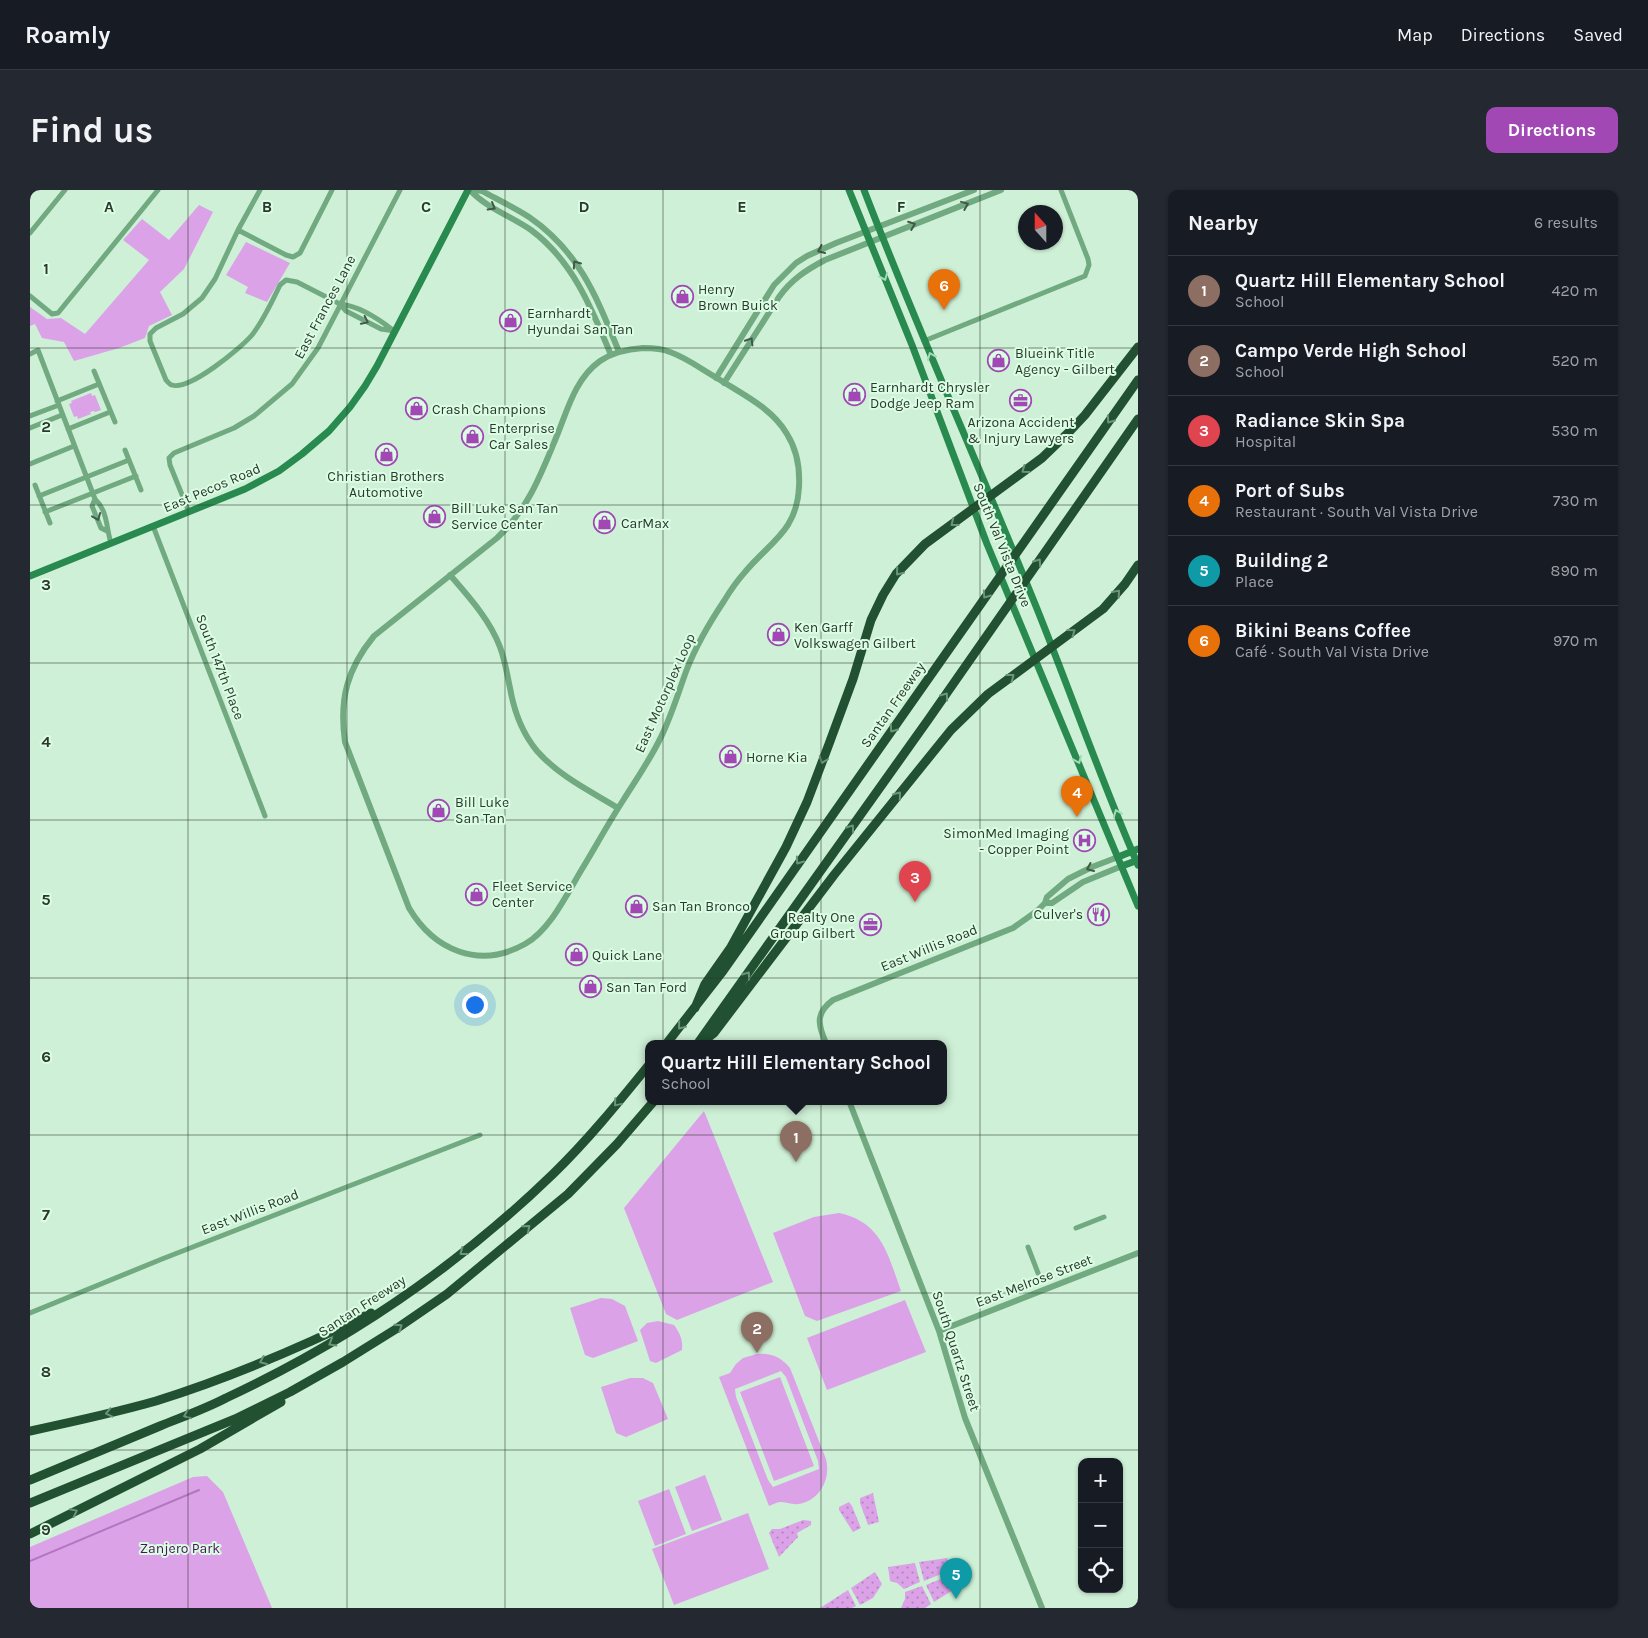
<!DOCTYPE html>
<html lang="en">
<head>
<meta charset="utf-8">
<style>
  :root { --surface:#171b24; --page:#242831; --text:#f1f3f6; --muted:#9ea1a6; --line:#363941; --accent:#a148b4 }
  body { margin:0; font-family:Karla,sans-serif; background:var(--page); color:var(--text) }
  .controls { position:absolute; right:15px; bottom:15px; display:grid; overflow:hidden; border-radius:10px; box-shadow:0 1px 4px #0004 }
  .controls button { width:45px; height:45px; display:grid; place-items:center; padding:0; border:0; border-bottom:1px solid var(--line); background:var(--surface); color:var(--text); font:25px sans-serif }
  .compass { position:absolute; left:988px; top:15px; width:45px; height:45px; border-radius:50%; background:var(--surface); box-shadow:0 1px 4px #0004; rotate:339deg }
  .you { position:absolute; left:444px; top:814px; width:18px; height:18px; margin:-12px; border:4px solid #fff; border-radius:50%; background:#1a73e8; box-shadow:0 0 0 8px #1a73e833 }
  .badge { display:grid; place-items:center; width:32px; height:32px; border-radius:50%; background:var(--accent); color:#fff; font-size:16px; font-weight:700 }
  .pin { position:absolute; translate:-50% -41px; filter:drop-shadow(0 1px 2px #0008) }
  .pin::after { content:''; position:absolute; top:26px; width:18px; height:15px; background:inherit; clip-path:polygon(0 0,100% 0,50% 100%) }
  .popup { position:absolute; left:615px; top:850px; width:302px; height:65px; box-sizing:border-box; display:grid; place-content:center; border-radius:10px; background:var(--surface); filter:drop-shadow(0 1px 4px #0005); font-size:16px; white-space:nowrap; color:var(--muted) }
  .popup b { font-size:19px; color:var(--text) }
  .popup::after { content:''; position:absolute; left:50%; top:100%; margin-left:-10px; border:10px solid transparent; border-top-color:var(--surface) }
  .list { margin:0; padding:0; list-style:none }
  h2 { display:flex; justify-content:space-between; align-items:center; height:65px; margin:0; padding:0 20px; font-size:21px }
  h2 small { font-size:16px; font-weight:400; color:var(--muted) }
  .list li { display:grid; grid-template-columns:32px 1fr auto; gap:15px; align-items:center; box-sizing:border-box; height:70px; padding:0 20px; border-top:1px solid var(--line) }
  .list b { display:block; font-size:19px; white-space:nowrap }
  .list p { margin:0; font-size:16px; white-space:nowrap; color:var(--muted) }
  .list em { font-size:16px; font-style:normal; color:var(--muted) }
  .icon { flex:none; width:28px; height:28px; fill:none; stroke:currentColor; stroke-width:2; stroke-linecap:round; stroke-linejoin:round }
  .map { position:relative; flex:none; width:1108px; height:1418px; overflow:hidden; border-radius:10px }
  header { display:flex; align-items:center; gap:30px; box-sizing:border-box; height:70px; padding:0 25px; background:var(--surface); border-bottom:1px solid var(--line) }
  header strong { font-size:24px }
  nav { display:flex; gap:28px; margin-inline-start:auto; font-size:18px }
  .intro { display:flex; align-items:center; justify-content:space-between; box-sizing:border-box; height:120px; padding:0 30px }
  h1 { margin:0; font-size:35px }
  .button { padding:12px 22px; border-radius:10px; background:var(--accent); color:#fff; font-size:18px; font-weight:700 }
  main { display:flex; gap:30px; padding:0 30px }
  aside { flex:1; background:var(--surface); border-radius:10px; box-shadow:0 1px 4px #0004 }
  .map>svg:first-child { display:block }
</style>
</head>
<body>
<header>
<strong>Roamly</strong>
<nav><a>Map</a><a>Directions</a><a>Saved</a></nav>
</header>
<div class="intro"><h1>Find us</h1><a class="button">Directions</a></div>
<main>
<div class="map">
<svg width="1108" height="1418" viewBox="0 0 1108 1418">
  <defs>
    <pattern id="grass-dots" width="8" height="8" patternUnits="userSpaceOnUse" patternTransform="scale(1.25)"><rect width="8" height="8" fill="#dba2e8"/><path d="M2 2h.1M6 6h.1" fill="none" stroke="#b285bc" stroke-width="1.8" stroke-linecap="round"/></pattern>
  </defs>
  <rect width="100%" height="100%" fill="#cef0d6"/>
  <path fill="url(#grass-dots)" d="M843,1303L849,1332L838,1335L830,1313V1308Z
    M819,1312L822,1316L831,1338L823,1342L809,1320V1317Z
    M773,1330L781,1331V1335L767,1343L768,1347L749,1367L739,1343L742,1339H750Z
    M917,1368L921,1380L894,1391L889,1372Z
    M885,1373L890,1392L874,1399L867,1393L860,1391L858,1377Z
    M845,1382L852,1394L843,1408L830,1415L821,1398Z
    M923,1384L928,1397L904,1412L896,1395Z
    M892,1396L901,1414L895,1418H871L875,1409V1402Z
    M818,1400L826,1416L822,1418H790Z"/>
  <path fill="#dba2e8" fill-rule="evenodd" d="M169,15L183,22L154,79L130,102L142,125L119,136L115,148L89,158L44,171L34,152L12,148L5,134L0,136V117L17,129L31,128L55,144L119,70L93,50L112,29L139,50Z
    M216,52L260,73L237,112L215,103L218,97L196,85Z
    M61,203L62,206L65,205L71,220L65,222L64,221L60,222L61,224L48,229L47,226L44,227L39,214L42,213L41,211Z
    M674,921L743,1092L647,1130L636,1124L594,1018Z
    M809,1023C852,1032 858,1065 871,1101L787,1131L775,1126L743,1043L784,1027Z
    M571,1108L582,1109L595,1116L608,1151L563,1168L555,1165L540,1118Z
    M875,1110L896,1162L797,1200L777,1148Z
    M628,1131L644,1135C650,1143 653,1150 652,1160L626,1173L620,1171L610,1140L617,1133Z
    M727,1164C741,1163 751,1167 760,1178L796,1269C801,1289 790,1310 769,1314C762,1315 756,1312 750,1312C747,1312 742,1315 739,1316L689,1187L700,1183L706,1174L713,1168ZM751,1181L756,1187L788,1271L789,1279L743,1297L738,1290L706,1207L705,1199Z
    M750,1187L784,1276L744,1291L710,1202Z
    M600,1188H613L623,1193L638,1229L596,1247L586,1243L571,1197Z
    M675,1285L692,1330L662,1341L645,1297Z
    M177,1286L193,1302L242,1418H0V1357L163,1287Z
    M639,1299L656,1344L625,1356L608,1311Z
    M718,1323L739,1379L644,1415L622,1359Z"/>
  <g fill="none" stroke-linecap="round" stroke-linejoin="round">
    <path stroke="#b376c1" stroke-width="2" d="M0,1371L169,1300"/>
    <path stroke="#71a980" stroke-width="5" d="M230,0L208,40L185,89L172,108L153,124L126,138L120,144V151L136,190C138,192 140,195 142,195C159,201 211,158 222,145C233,131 242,112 250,95L256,90L267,92L310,114L316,121L351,139L365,141
      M208,40L256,65L263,67L270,63L302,0
      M0,43L35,0
      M0,106L22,124L28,123L128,0
      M310,114C329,116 349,129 364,141
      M894,151L1055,86L1059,75L1058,69L1031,0
      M0,164L8,160L65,309C78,321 76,338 81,353
      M64,181L85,232
      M27,211L69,194
      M0,226L29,215
      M0,238L32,225
      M38,239L80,222
      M95,260L111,300
      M0,274L44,256
      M5,295L20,333
      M9,306L99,270
      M65,309L62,316L71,338L77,341
      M15,322L106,286
      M159,322L140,275L139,268L144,263L204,238L224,226L262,194L288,158L370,0
      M123,336L235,626
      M1046,1038L1074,1027
      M998,1057L1008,1083
      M0,1123L132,1069L450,945"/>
    <path stroke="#71a980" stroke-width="6" d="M440,0C456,18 481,26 501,40C543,71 562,119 581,165
      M446,0L452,1C468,10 484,17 499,27C550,62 567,108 589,162
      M613,158C622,158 631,158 640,162C657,168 671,179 687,188C712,204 742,218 757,244C767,260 770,279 769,297C767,341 740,352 715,382C707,391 700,401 694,411C680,432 666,456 657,479C648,503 641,528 629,551C619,571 606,590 594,609C579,632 566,656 552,679C537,704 520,740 495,754C449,780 404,760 379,718L315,552C309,509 317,479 344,446L467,348C499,318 511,284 528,243C538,218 546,188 570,171C583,162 597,159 613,158Z
      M686,188L744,95L766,73L777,66L806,53L944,0
      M694,193L749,107C761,90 776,80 795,70L971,0
      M420,385C439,407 460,430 470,457C475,470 477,484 480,498C484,521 492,543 507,561C529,586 560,601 588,618
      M1015,713H1022L1053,692L1092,676
      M796,853C788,835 785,823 803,810L983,738L1007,721L1015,713L1017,707L1038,689L1062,677L1088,667
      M819,911L909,1141L935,1228L1012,1418
      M909,1141L1108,1063"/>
    <path stroke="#288a4f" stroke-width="7" d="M819,0L882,155L957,354L1108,716
      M834,0C886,136 946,269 1001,404C1038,494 1069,586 1108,675
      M0,386L215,299L249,281L272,264L299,241L320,217L335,196L347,176L438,0
      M1088,667L1108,659
      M1092,676L1108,670"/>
    <path stroke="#215131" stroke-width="9" d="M665,818L675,794L701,757L756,657L777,612L799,554L823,489L841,430L853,405L866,384L895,354L1012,268L1040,241L1055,225L1108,157
      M674,851L684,843L804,685L921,540L958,504L1073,419L1095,394L1108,375
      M637,853L693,781L1108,190
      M668,853L898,530L1108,229
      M0,1241C42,1232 84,1223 126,1211C199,1188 272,1157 341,1123
      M0,1290C43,1272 86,1254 130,1236C152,1227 175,1219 196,1208C316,1152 428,1076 523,984C557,951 588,913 618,876
      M0,1313L205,1229L260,1202L313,1172L366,1139L417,1104L538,1004L587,954L624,911
      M0,1344L170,1259L251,1212"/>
  </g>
  <defs><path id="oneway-chevron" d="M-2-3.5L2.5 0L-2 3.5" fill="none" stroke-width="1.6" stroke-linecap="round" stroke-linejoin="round" transform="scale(1.25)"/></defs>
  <g stroke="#405a47">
    <use href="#oneway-chevron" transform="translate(935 15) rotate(-22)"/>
    <use href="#oneway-chevron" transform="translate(462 17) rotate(30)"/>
    <use href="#oneway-chevron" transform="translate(882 35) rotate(-21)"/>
    <use href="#oneway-chevron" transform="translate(791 60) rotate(156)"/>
    <use href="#oneway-chevron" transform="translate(546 74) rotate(-125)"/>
    <use href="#oneway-chevron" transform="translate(335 131) rotate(26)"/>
    <use href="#oneway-chevron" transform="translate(720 151) rotate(-58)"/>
    <use href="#oneway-chevron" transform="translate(67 327) rotate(68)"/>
    <use href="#oneway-chevron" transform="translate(1060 678) rotate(156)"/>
  </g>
  <g stroke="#a5dab7">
    <use href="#oneway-chevron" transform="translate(854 87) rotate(68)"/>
    <use href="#oneway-chevron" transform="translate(901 166) rotate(-113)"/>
    <use href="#oneway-chevron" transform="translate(1048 570) rotate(67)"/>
    <use href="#oneway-chevron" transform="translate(1087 623) rotate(-112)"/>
  </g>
  <g stroke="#6b9678">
    <use href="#oneway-chevron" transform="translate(1080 230) rotate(125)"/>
    <use href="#oneway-chevron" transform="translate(995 280) rotate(144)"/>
    <use href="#oneway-chevron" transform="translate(924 333) rotate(142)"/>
    <use href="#oneway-chevron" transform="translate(1008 372) rotate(-55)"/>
    <use href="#oneway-chevron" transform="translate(869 382) rotate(129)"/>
    <use href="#oneway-chevron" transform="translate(1087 403) rotate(-49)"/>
    <use href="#oneway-chevron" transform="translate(956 405) rotate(125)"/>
    <use href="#oneway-chevron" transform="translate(1042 442) rotate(-36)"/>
    <use href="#oneway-chevron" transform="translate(981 487) rotate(-37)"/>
    <use href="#oneway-chevron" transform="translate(915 506) rotate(-55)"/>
    <use href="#oneway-chevron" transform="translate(863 539) rotate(125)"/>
    <use href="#oneway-chevron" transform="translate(793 570) rotate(111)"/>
    <use href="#oneway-chevron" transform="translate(868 605) rotate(-51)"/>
    <use href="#oneway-chevron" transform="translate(821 638) rotate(-54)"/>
    <use href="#oneway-chevron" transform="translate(769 671) rotate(125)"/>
    <use href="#oneway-chevron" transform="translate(717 785) rotate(-54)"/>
    <use href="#oneway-chevron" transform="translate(651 836) rotate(129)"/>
    <use href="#oneway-chevron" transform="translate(587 913) rotate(130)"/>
    <use href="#oneway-chevron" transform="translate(497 1038) rotate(-40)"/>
    <use href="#oneway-chevron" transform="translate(433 1062) rotate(143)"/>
    <use href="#oneway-chevron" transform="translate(369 1137) rotate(-34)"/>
    <use href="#oneway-chevron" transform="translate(302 1153) rotate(150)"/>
    <use href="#oneway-chevron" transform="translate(233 1171) rotate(157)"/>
    <use href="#oneway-chevron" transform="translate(79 1223) rotate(167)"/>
    <use href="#oneway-chevron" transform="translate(157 1225) rotate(158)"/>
    <use href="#oneway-chevron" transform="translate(44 1322) rotate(-26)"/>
  </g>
  <path fill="none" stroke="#2b382e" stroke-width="1" stroke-opacity="0.55" d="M158,0V1418M317,0V1418M475,0V1418M633,0V1418M791,0V1418M950,0V1418M0,158H1108M0,315H1108M0,473H1108M0,630H1108M0,788H1108M0,945H1108M0,1103H1108M0,1260H1108"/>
  <defs>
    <symbol id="shop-ring" viewBox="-11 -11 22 22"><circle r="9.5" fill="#dbfde3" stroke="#a148b4" stroke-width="1.5"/><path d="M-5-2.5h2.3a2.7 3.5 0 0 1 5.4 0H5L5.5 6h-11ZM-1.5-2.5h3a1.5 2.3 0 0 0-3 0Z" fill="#a148b4"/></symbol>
    <symbol id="office-ring" viewBox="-11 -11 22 22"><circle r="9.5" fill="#dbfde3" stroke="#a148b4" stroke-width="1.5"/><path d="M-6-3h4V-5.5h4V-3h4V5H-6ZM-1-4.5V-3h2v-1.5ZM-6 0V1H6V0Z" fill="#a148b4"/></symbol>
    <symbol id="hospital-ring" viewBox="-11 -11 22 22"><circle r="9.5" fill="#dbfde3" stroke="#a148b4" stroke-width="1.5"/><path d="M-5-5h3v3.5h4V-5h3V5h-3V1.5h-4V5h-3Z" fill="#a148b4"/></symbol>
    <symbol id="restaurant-ring" viewBox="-11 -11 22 22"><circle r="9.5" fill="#dbfde3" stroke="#a148b4" stroke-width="1.5"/><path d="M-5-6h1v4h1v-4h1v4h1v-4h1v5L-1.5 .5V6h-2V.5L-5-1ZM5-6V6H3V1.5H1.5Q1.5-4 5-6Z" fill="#a148b4"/></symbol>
  </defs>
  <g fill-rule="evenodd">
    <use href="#shop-ring" x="640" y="94" width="25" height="25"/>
    <use href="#shop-ring" x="468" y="118" width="25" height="25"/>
    <use href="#shop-ring" x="956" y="158" width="25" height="25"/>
    <use href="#shop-ring" x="812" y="192" width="25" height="25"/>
    <use href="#office-ring" x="978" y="198" width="25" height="25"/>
    <use href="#shop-ring" x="374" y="206" width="25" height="25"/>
    <use href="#shop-ring" x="430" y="234" width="25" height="25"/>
    <use href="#shop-ring" x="344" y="252" width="25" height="25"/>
    <use href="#shop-ring" x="392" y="314" width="25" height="25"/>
    <use href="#shop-ring" x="562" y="320" width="25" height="25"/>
    <use href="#shop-ring" x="736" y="432" width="25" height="25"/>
    <use href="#shop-ring" x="688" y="554" width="25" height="25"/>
    <use href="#shop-ring" x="396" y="608" width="25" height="25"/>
    <use href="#hospital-ring" x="1042" y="638" width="25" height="25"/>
    <use href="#shop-ring" x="434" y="692" width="25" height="25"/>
    <use href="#shop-ring" x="594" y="704" width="25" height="25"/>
    <use href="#restaurant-ring" x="1056" y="712" width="25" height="25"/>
    <use href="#office-ring" x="828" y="722" width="25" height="25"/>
    <use href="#shop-ring" x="534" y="752" width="25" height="25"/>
    <use href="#shop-ring" x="548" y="784" width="25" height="25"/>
  </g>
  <g text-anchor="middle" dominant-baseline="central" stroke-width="4" stroke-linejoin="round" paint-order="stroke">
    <g font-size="14" fill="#2b382e" stroke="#dbfde3" text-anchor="start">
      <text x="668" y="99">Henry<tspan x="668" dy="16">Brown Buick</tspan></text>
      <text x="497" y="123">Earnhardt<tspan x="497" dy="16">Hyundai San Tan</tspan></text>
      <text x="985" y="163">Blueink Title<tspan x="985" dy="16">Agency - Gilbert</tspan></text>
      <text x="840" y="197">Earnhardt Chrysler<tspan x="840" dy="16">Dodge Jeep Ram</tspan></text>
      <text x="402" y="219">Crash Champions</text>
      <text x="991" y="232" text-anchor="middle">Arizona Accident<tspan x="991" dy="16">&amp; Injury Lawyers</tspan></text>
      <text x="459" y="238">Enterprise<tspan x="459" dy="16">Car Sales</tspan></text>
      <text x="356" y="286" text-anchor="middle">Christian Brothers<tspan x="356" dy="16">Automotive</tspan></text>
      <text x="421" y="318">Bill Luke San Tan<tspan x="421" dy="16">Service Center</tspan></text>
      <text x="591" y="333">CarMax</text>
      <text x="764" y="437">Ken Garff<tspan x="764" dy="16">Volkswagen Gilbert</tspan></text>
      <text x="716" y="567">Horne Kia</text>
      <text x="425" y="612">Bill Luke<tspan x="425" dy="16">San Tan</tspan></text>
      <text x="1039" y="643" text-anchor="end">SimonMed Imaging<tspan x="1039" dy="16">- Copper Point</tspan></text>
      <text x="462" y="696">Fleet Service<tspan x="462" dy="16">Center</tspan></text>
      <text x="622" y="716">San Tan Bronco</text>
      <text x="1053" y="724" text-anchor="end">Culver's</text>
      <text x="825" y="727" text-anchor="end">Realty One<tspan x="825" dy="16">Group Gilbert</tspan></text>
      <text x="562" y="765">Quick Lane</text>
      <text x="576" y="797">San Tan Ford</text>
    </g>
    <g font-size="14" fill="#2b382e" stroke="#dbfde3">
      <text transform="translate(295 117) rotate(-62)">East Frances Lane</text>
      <text transform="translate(182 298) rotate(-23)">East Pecos Road</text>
      <text transform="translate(972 355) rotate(68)">South Val Vista Drive</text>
      <text transform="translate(190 477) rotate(69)">South 147th Place</text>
      <text transform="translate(635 503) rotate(-66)">East Motorplex Loop</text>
      <text transform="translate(863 515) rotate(-55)">Santan Freeway</text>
      <text transform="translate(899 758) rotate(-22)">East Willis Road</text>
      <text transform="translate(220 1022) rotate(-21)">East Willis Road</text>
      <text transform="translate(1004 1091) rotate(-21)">East Melrose Street</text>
      <text transform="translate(332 1116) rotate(-33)">Santan Freeway</text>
      <text transform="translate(926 1161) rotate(72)">South Quartz Street</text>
    </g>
    <g font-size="14" fill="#4c1358" stroke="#dbfde3">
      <text x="150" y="1358">Zanjero Park</text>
    </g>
  </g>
  <g font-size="16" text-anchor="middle" font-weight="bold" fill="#2b382e" stroke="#dbfde3" stroke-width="4" stroke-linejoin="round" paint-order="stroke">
    <text x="79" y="22">A</text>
    <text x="237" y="22">B</text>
    <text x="396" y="22">C</text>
    <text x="554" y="22">D</text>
    <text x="712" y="22">E</text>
    <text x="871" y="22">F</text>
    <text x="16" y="84">1</text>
    <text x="16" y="242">2</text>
    <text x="16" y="400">3</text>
    <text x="16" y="557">4</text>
    <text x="16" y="715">5</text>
    <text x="16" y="872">6</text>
    <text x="16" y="1030">7</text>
    <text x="16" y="1187">8</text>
    <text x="16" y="1345">9</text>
  </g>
</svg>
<div class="controls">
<button>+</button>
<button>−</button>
<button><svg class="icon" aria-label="locate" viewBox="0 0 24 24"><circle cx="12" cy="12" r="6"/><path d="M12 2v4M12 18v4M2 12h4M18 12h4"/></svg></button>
</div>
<svg class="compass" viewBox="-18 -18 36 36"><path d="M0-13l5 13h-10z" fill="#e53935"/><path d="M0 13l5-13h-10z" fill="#9ea1a6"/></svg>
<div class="you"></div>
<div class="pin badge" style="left:766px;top:972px;background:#8d6e63">1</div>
<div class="popup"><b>Quartz Hill Elementary School</b>School</div>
<div class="pin badge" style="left:727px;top:1163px;background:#8d6e63">2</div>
<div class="pin badge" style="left:885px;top:712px;background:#e0444e">3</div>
<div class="pin badge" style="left:1047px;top:627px;background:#e8710a">4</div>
<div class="pin badge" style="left:926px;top:1409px;background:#0f9aa8">5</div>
<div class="pin badge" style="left:914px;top:120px;background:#e8710a">6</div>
</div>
<aside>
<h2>Nearby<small>6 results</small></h2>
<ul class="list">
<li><span class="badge" style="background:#8d6e63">1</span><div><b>Quartz Hill Elementary School</b><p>School</p></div><em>420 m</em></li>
<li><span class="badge" style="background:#8d6e63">2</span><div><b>Campo Verde High School</b><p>School</p></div><em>520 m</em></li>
<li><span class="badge" style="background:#e0444e">3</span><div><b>Radiance Skin Spa</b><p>Hospital</p></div><em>530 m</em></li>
<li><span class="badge" style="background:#e8710a">4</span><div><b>Port of Subs</b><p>Restaurant · South Val Vista Drive</p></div><em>730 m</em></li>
<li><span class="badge" style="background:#0f9aa8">5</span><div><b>Building 2</b><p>Place</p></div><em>890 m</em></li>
<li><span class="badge" style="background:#e8710a">6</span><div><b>Bikini Beans Coffee</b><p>Café · South Val Vista Drive</p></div><em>970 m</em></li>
</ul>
</aside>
</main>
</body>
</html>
